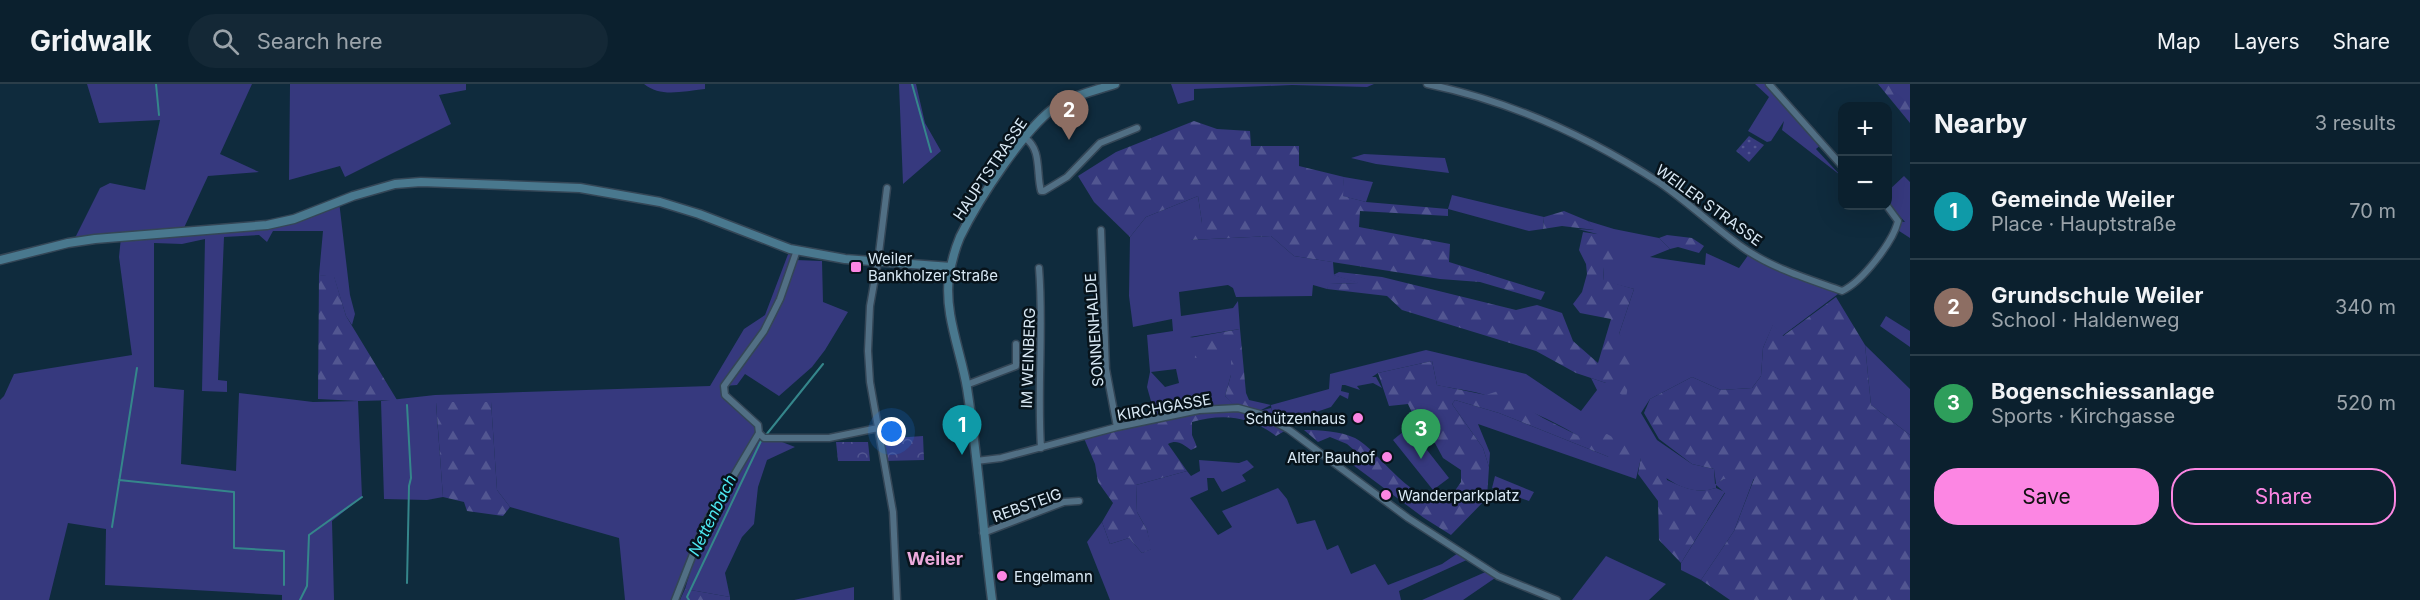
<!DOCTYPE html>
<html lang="en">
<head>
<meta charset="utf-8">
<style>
  :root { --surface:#0b202e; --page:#142836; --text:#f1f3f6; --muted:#9aa3aa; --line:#2b3e4a; --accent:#fc86e3 }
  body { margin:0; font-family:Inter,sans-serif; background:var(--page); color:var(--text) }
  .controls { position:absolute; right:18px; top:18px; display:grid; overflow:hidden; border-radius:12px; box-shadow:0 6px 24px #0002 }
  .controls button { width:54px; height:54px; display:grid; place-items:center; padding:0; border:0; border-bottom:2px solid var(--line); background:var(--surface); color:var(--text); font:30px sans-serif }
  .you { position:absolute; left:892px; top:348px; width:21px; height:21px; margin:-15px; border:4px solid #fff; border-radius:50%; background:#1a73e8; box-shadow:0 0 0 9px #1a73e833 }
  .badge { display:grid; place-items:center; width:39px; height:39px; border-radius:50%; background:var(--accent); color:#fff; font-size:20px; font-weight:700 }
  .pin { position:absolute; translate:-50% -50px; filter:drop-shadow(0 2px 3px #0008) }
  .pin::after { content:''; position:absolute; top:32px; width:21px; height:18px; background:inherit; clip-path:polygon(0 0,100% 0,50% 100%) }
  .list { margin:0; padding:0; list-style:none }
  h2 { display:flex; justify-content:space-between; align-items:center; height:78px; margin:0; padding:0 24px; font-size:26px }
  h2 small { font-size:20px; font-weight:400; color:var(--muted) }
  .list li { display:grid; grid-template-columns:39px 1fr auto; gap:18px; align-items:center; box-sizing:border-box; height:96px; padding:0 24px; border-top:2px solid var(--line) }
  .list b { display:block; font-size:22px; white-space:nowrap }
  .list p { margin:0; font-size:20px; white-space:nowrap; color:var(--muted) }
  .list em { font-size:20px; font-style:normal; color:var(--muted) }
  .actions { display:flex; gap:12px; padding:18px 24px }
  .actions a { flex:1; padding:14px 0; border:2px solid var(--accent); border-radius:24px; text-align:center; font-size:21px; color:var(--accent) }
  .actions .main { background:var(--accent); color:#111 }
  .icon { flex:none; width:33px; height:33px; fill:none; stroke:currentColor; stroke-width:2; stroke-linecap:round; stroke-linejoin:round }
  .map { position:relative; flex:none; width:1910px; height:516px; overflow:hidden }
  header { display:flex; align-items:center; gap:36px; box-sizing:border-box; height:84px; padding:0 30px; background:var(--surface); border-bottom:2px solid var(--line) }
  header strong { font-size:28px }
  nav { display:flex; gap:33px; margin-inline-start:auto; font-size:21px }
  .search { width:420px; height:54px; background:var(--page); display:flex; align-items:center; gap:15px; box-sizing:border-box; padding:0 21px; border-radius:33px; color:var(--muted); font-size:22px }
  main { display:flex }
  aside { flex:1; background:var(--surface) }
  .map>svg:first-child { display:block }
</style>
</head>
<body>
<header>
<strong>Gridwalk</strong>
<div class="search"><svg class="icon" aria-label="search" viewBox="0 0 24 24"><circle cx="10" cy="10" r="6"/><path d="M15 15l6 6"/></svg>Search here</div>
<nav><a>Map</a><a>Layers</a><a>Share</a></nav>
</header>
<main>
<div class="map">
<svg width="1910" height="516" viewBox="0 0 1910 516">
  <defs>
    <pattern id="forest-firs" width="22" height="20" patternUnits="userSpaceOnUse" patternTransform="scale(1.5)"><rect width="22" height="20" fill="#36397e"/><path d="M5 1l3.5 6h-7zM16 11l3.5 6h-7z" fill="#525691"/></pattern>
    <pattern id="park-crowns" width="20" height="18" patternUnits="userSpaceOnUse" patternTransform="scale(1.5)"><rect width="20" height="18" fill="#36397e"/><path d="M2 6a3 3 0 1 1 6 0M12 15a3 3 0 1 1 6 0" fill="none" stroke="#525691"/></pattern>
    <pattern id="garden-dots" width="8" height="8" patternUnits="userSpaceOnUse" patternTransform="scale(1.5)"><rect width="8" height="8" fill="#36397e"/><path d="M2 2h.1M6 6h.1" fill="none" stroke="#525691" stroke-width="1.8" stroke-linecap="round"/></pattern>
  </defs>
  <rect width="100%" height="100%" fill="#0f2b3d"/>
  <path fill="#36397e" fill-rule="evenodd" d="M87,0H252L220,70L259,88L208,92L183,146L267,141L339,117L350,211L355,230L352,241L346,232L334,193L319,191L323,147H273L267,158L259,151L224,153L218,296L227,297V308L202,307L205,155L182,160L154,159V303L184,306L181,380L236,387L239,309L313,318L358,317L362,413L332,437L334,516H282V511L105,501L106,445L68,439L49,516H0V316L4,312L14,290L132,271L119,173L121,153L73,158L100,104L110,99L145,106L160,36L99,39Z
    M290,0H466V6L439,11L451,40L345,93L340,82L289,96Z
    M644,0H705V5C683,7 661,14 644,0Z
    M899,0H916L925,39L941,67L903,100Z
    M1171,0H1374L1367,3L1292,1L1194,5V16L1178,20Z
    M1755,0H1769L1823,59L1816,65L1840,91L1782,46L1784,37L1771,57L1767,58L1748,47L1769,13Z
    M1364,70L1445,74L1449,89L1376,80L1351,74Z
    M1904,92L1910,98V154L1896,145L1898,137L1905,138L1888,119V107Z
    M1344,93L1373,98L1366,118L1342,112Z
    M1452,111L1544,133L1543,145L1529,147L1448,125Z
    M1198,112L1202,139L1190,156L1271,152L1294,172L1333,178L1334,191L1360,199L1330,200L1327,205L1313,201L1312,212L1236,213L1233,204L1228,201L1179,208L1181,232L1233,224L1238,217L1240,245L1190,253L1231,267V291L1225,312L1238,324L1180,330L1156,335L1147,303L1150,288L1147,251L1173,247L1172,235L1133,243L1129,212L1130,153L1146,133ZM1176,285L1179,299L1165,303L1151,288Z
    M1588,137L1614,145L1659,154L1670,165L1650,173L1705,181L1706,169L1739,184L1749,170L1842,207L1782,252L1773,241L1763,264L1761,292L1752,304L1721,306L1692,293L1650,315L1641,329L1657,356L1692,380L1714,385L1715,400L1724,395L1754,394L1734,447L1701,496L1681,486V479L1725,409L1716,401V404C1685,414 1663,392 1641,374L1636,395L1478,340L1490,369L1489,383L1483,364L1452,320L1455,316L1499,329L1609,373C1573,345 1531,326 1488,312C1472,306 1453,305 1437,301L1432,277L1378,289L1372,293H1376L1382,304L1373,299L1357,302L1360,306L1345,301H1342L1341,307L1349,309L1348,315L1340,311L1331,323L1290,337L1274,338L1273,332L1271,333L1259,327L1271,324L1272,331L1271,321L1329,305L1330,290L1426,266L1526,290L1581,327L1597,306L1591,294L1606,299L1624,258L1619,250L1634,205L1603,197L1604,183L1597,150L1578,145L1594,146Z
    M790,165L796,176L822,177L823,218L848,228L825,266L812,283L779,312L745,290L737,301L724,302L725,311L758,341L759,349L795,363L767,376L758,403L754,440L742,453L725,489L730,513L685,505L701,452L675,516H625L619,454L510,423L497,406L491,318L436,319L443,413L427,416L384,415L381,317L435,311L710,302L744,245L765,231Z
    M1886,232L1910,247V263L1880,242Z
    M1865,261L1910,305V351L1871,321Z
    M1409,343L1449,394L1433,406L1393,356Z
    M1199,376L1239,379L1247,376L1254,383L1242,391L1246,397L1222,408L1214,394H1207L1208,406L1190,414L1218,451L1232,443L1222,427L1278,404L1287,415L1297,440L1315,436L1327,466L1338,461L1351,490L1375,480L1388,501L1442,480L1461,467L1471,474L1399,507L1401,516H1110L1087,458L1102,438L1110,460L1129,454L1142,469L1151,465L1147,446L1137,428L1136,401L1187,387L1191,392L1200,387Z
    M1495,392L1534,408L1529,417L1492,404Z
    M1606,472L1666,500L1649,516H1572Z
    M1490,486L1498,492L1463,516H1422Z
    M854,503V516H794Z"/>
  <path fill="url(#forest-firs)" d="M1878,0H1910V39Z
    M1194,37L1217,45L1250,47L1251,62H1299V82L1344,93L1343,112L1366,118L1448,125V132L1360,127L1359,143L1450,160L1449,178L1545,208L1541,216L1480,198L1440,195L1294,172L1271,152L1190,156L1186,142L1202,139L1198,112L1146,133L1130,153L1094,118L1078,92L1116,68Z
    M1564,127L1588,137L1595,146L1562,142L1543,145L1544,133Z
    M1583,148L1597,150L1619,160V176L1604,183L1603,196L1634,205L1619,250L1634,266L1626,314L1606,299L1576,289L1536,267L1402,226L1387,212L1327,205L1329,200L1358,199L1333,191L1339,188L1382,193L1516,226L1537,221L1562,229L1573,257L1598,279L1611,235L1580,229L1573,220L1582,208L1587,190L1586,180L1579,166Z
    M1667,151L1692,154L1704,162L1699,169L1678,163L1670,165L1659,154Z
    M319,191L334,192L346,232L397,316L358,317L318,315Z
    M1836,213L1865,261L1871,321L1910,351V516H1730L1701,496L1734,447L1754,395H1724L1716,400L1714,385L1692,380L1659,355L1644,329L1650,315L1692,293L1721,306L1752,304L1761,292L1763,264L1773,240L1783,252Z
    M1240,245L1246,309L1249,316L1271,321L1259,327L1288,345L1276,352C1250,332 1223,329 1192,338V351L1197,363L1191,366C1183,361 1178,355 1168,360L1187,387L1136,401L1137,428L1147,446L1152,465L1142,469L1129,454L1110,460L1102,438L1113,419L1098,398L1095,380L1083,352L1180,330L1182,319L1197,315H1209L1215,325L1237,324L1225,312L1231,291V267L1195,274L1189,254Z
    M1432,277L1437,301L1486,311L1498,307L1543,334L1587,356L1607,350L1636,366L1629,375L1609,373L1499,329L1455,316L1452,320L1483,364L1489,383L1487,414L1451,451L1424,434L1349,378L1354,366L1347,360L1330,353L1318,358L1304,346C1320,346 1340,347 1355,354C1379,367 1407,414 1438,415C1443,415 1448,412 1452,411L1461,398V386L1443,374L1423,337L1415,335L1408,320L1389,322L1378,289Z
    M436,318H491L497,406L510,423L503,432L467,427L464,418L443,413Z
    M1641,373L1664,381L1667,396C1684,404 1697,410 1716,404L1725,408L1681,479L1659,456L1658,417L1638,390Z
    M685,505L730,513V516H680Z"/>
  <path fill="url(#park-crowns)" d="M923,352L924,376L884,377L881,355Z
    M836,358H868L870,377H838Z"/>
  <path fill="url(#garden-dots)" d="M1749,52L1764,61L1749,78L1736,67Z"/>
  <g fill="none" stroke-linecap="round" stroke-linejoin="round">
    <path stroke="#35868b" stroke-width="2" d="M156,0L159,31
      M912,0L931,68
      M766,351L823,280
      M119,396L234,408V464L284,467V501
      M112,443L137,284
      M407,499L409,402L411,394L407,321
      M300,516L307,502L309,451L362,413
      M689,516L687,513L761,357"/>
    <defs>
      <path id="street" d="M1427,0C1510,17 1589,53 1660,99C1689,119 1714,143 1742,163C1771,184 1809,195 1842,207C1862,198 1893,158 1898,137L1887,122
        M1769,0L1842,82
        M1025,54C1042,65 1036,89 1041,107H1044L1067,93L1100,59L1137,44
        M887,104L878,177L870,222L868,267L870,298L893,428L897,516
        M1101,146L1106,285L1117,343
        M1039,184C1044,244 1037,304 1041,364
        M966,301L1016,282V260
        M759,349L758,341L725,311L724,302L764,247L780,215L797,166
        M976,377L1001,374L1117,343L1199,326L1238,324L1260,330L1288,345L1408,434L1498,492L1557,516
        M983,449L1064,418L1079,417
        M675,516L704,442L759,349L764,354H829L878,344"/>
      <path id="secondary" d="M0,176L68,159L95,155L267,141L294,135L353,112L395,100L421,98L580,104L660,118L699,130L790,165L845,175L951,183
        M992,516C983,446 978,374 967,304C961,268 944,230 949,193C951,180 955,165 960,153C977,118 1027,39 1060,20C1077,10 1097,6 1115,0"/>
    </defs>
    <use href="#street" stroke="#344656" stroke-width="9"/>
    <use href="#secondary" stroke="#344656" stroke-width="11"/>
    <use href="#street" stroke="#516f84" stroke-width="6"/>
    <use href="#secondary" stroke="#49788e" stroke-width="8"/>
  </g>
  <g fill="#fc86e3" stroke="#07131b" stroke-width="2">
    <rect x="850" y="177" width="12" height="12" rx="3"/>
    <circle cx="1358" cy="334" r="6"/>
    <circle cx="1387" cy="373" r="6"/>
    <circle cx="1386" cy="411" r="6"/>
    <circle cx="1002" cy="492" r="6"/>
  </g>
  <g text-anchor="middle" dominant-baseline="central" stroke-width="5" stroke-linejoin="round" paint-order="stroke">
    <g font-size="15" fill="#d9e9f5" stroke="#07131b">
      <text transform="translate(990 85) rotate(-56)">HAUPTSTRASSE</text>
      <text transform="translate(1709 121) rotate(36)">WEILER STRASSE</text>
      <text transform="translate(1094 246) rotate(-94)">SONNENHALDE</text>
      <text transform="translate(1028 274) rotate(-88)">IM WEINBERG</text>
      <text transform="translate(1164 323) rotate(-10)">KIRCHGASSE</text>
      <text transform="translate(1027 421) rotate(-20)">REBSTEIG</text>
    </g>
    <g font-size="15" fill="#d9e9f5" stroke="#07131b" text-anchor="start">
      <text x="868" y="174">Weiler<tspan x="868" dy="17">Bankholzer Straße</tspan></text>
      <text x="1346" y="334" text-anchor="end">Schützenhaus</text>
      <text x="1375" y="373" text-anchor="end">Alter Bauhof</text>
      <text x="1398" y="411">Wanderparkplatz</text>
      <text x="1014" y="492">Engelmann</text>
    </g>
    <g font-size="16" font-style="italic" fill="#4ee9f2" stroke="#07131b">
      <text transform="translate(712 431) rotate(-64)">Nettenbach</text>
    </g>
    <g font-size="18" font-weight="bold" fill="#ecaadc" stroke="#07131b">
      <text x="935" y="474">Weiler</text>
    </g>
  </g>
</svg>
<div class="controls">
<button>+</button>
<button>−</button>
</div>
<div class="you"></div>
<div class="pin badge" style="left:962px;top:371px;background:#0f9aa8">1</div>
<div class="pin badge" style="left:1069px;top:56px;background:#8d6e63">2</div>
<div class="pin badge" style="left:1421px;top:375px;background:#2e9e5b">3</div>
</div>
<aside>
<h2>Nearby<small>3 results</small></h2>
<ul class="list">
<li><span class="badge" style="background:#0f9aa8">1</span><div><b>Gemeinde Weiler</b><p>Place · Hauptstraße</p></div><em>70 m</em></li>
<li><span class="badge" style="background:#8d6e63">2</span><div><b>Grundschule Weiler</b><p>School · Haldenweg</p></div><em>340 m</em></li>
<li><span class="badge" style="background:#2e9e5b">3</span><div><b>Bogenschiessanlage</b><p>Sports · Kirchgasse</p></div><em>520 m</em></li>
</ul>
<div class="actions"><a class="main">Save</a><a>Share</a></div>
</aside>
</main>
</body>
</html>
